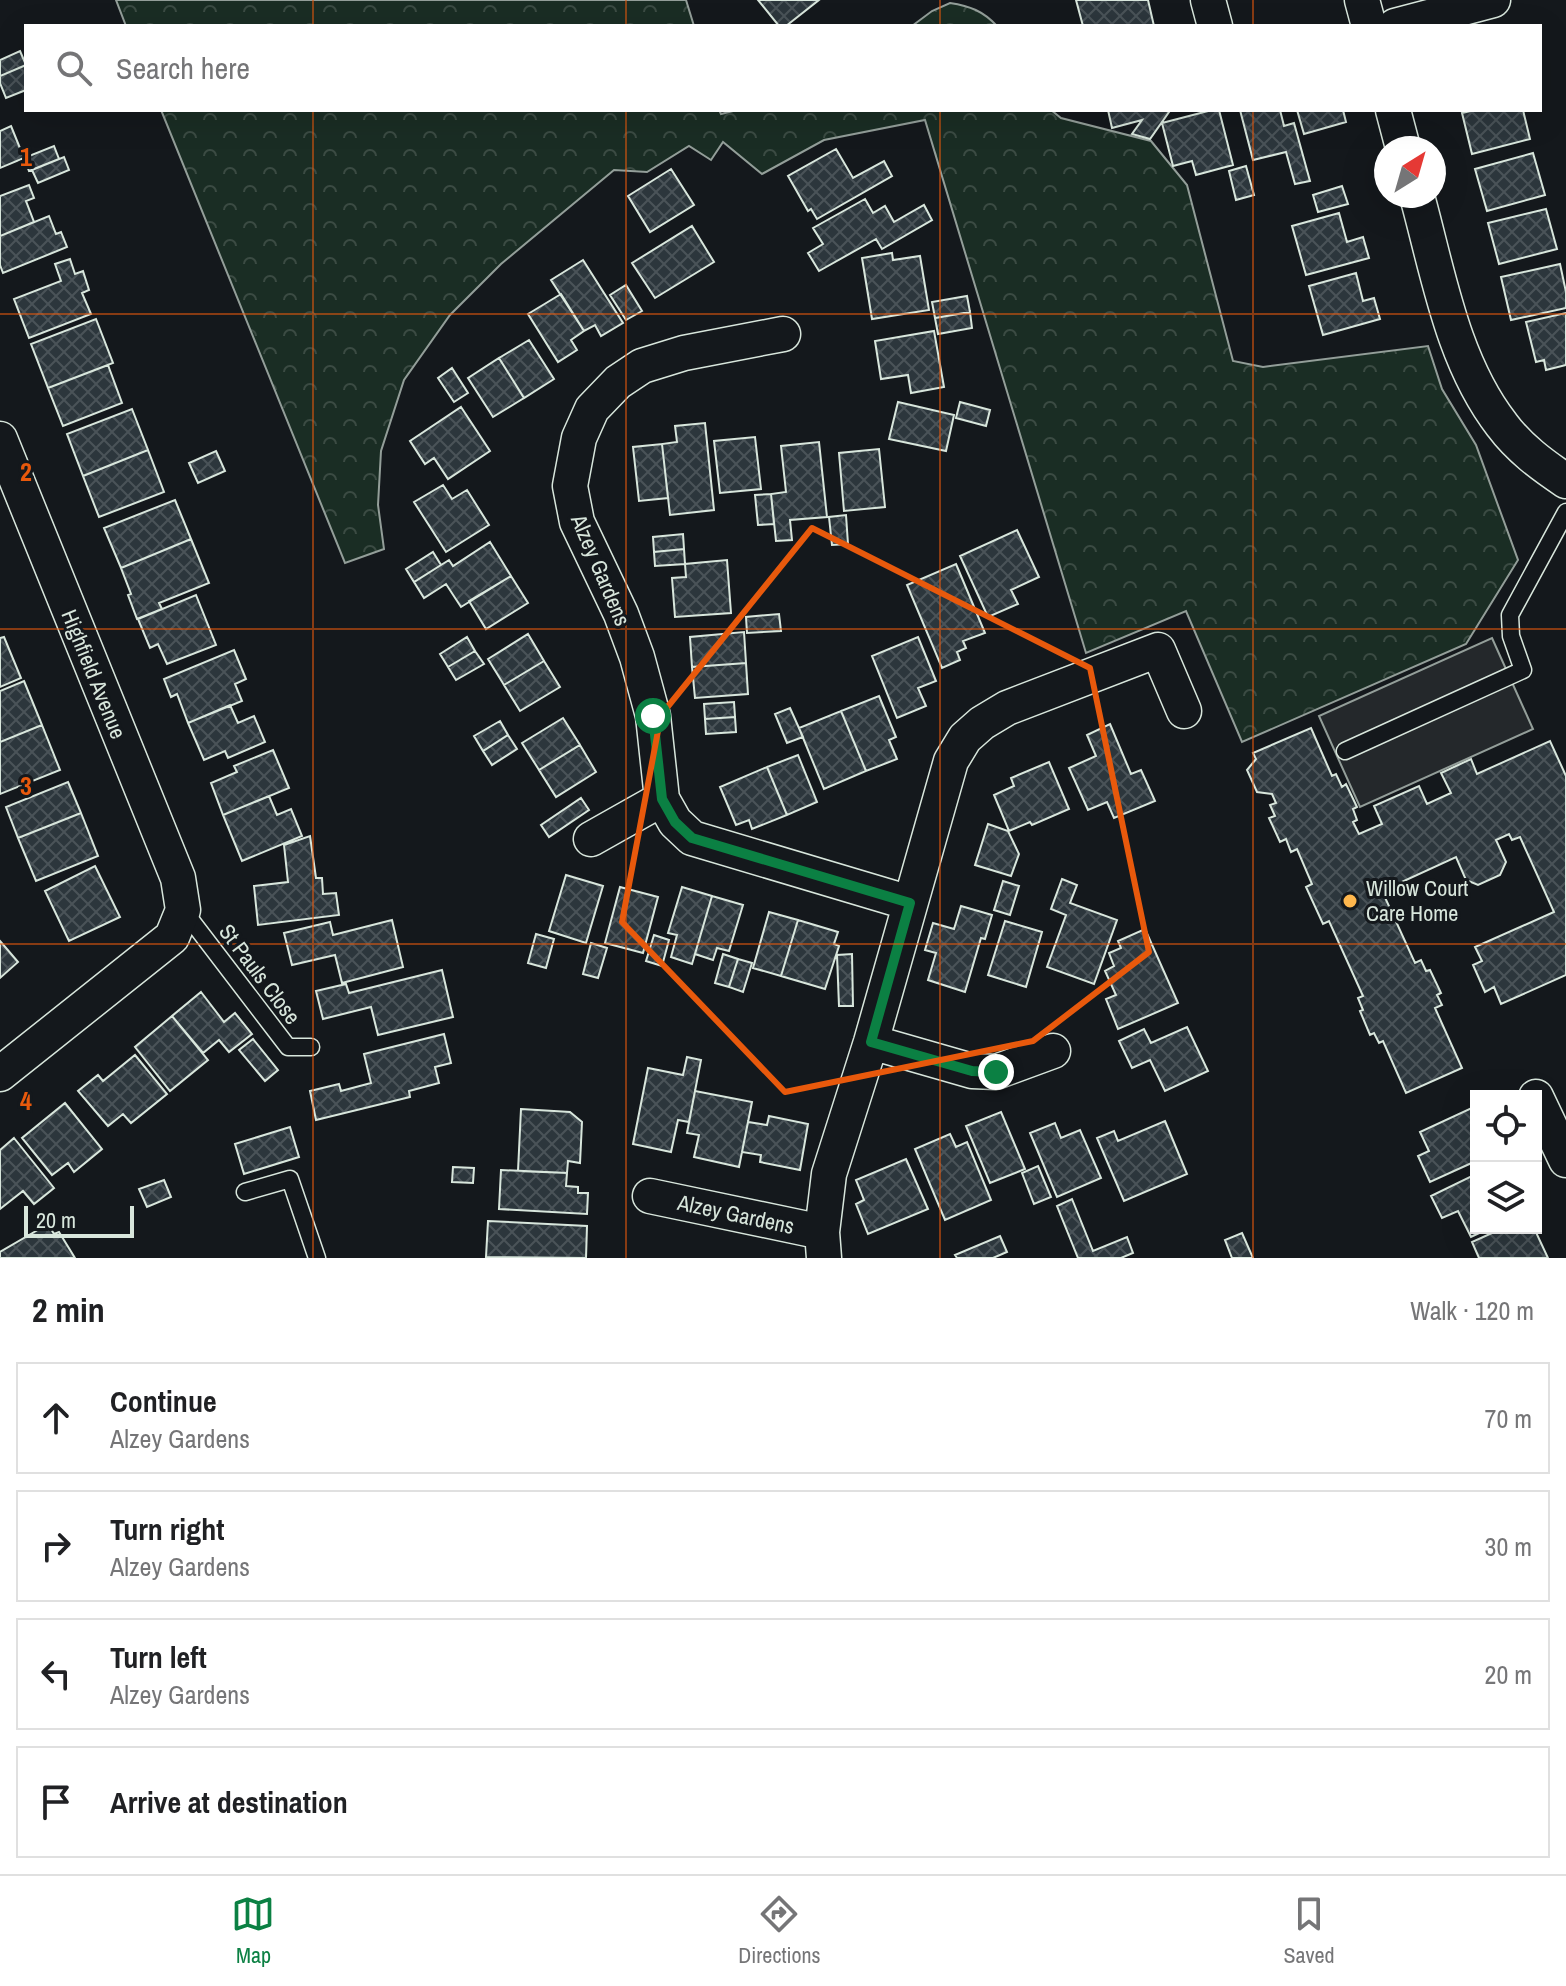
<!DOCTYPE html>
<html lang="en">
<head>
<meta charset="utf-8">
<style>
  :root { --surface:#fff; --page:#f2f2f2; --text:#202124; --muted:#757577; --line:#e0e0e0; --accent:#0b8043 }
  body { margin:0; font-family:"Archivo Narrow",sans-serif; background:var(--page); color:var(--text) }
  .controls { position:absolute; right:24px; bottom:24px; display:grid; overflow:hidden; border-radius:0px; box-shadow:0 8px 32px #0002 }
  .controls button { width:72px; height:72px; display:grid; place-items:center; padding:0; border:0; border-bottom:2px solid var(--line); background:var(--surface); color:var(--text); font:40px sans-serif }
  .compass { position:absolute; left:1374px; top:136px; width:72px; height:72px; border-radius:50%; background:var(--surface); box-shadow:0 8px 32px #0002; rotate:37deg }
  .scale { position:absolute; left:24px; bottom:20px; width:110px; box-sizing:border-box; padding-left:8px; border:4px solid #d8e6dc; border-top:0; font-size:22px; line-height:28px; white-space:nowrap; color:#d8e6dc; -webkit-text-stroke:6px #14181c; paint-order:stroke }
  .stop { position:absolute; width:24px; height:24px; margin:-18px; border:6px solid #0b8043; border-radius:50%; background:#fff }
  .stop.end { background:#0b8043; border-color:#fff; box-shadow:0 2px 8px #0008 }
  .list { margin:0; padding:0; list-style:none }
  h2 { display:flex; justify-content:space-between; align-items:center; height:104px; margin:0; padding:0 32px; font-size:34px }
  h2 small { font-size:26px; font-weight:400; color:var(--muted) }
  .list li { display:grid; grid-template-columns:52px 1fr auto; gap:24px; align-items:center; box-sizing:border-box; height:112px; margin:0 16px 16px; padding:0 16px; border:2px solid var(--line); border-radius:0px }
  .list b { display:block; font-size:30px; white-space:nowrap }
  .list p { margin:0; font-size:26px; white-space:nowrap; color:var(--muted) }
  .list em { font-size:26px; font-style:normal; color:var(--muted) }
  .icon { flex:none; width:44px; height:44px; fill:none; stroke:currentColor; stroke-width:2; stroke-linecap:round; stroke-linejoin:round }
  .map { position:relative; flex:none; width:1566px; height:1258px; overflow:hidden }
  .search { position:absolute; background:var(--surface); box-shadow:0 8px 32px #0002; left:24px; right:24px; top:24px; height:88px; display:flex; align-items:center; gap:20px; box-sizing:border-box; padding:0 28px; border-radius:0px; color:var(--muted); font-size:30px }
  .sheet { height:616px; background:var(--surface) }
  nav { display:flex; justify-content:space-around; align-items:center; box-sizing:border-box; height:112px; border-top:2px solid var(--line); background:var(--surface); font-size:22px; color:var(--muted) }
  nav a { display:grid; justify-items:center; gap:4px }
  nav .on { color:var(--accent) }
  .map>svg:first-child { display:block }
</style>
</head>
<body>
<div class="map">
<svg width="1566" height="1258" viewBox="0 0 1566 1258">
  <defs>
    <pattern id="forest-crowns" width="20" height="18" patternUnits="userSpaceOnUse" patternTransform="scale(2)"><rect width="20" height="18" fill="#1a2d24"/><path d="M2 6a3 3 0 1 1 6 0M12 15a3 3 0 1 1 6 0" fill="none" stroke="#3b4b43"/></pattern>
    <pattern id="building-cross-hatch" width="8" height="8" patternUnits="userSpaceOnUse" patternTransform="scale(2)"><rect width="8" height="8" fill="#2c363c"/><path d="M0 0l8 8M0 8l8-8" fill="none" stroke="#4a5358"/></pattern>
  </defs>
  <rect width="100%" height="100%" fill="#14181c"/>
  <path fill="url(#forest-crowns)" stroke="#939e99" stroke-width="2" d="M116,0H686L694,26H126Z
    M950,3C970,6 983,11 997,26H912L932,11Z
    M161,110H719L721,114L737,110H1051L1061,118L1151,141L1187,185L1233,361L1263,367L1428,346L1442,389L1476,445L1518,560L1466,644L1242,742L1186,611L1086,653L925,120L824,140L762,174L723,142L711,160L689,146L647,172L614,170L501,264L450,315L404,380L381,451L378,505L384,549L345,563Z"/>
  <path fill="#24282b" stroke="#939e99" stroke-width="2" d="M1492,638L1533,729L1360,807L1319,716Z"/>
  <path fill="url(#building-cross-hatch)" stroke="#d8e6dc" stroke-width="2" d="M758,0H819L786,26H779Z
    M1076,0H1148L1154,26H1083Z
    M20,51L26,65L0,76V60Z
    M26,65V90L6,98L0,83V76Z
    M1108,110H1166L1169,112L1150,139L1132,134L1142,120L1112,128Z
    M1212,110H1219L1233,165L1196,175L1192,161L1173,166L1162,123Z
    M1240,110H1280L1284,126L1294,123L1310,181L1295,184L1286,152L1253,160Z
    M1297,110H1343L1346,122L1304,134Z
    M1475,110H1523L1530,139L1472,154L1462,113Z
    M11,126L24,158L0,168V131Z
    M54,146L59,159L29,171L24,158Z
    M836,149L853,178L884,161L892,176L817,219L811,209L808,211L788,176Z
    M1533,153L1545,195L1487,211L1475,169Z
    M64,157L69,170L38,183L32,170Z
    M1246,166L1254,195L1236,200L1229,171Z
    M671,169L694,205L650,232L628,196Z
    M29,185L34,198L26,201L34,222L0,236V196Z
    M1342,186L1348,204L1318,212L1313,195Z
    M865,199L873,213L885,206L894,222L924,205L932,220L882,249L876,239L819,271L808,253L823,244L813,228Z
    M1546,209L1557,249L1499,264L1488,223Z
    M1339,213L1347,242L1363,237L1369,258L1306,275L1292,226Z
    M49,216L56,234L61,232L67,247L3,273L0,265V236Z
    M692,226L714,262L655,298L632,263Z
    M892,253L893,260L920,256L929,310L872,319L862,258Z
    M70,259L75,274L83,271L89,290L82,293L91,314L29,338L14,299L61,281L55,264Z
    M583,260L623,323L601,336L595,325L584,331L551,280Z
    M1560,264L1566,292V308L1511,320L1501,277Z
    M1356,273L1363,301L1374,298L1380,319L1323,335L1309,286Z
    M626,285L642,311L626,320L610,295Z
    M561,294L584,331L571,340L577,350L558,362L528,314Z
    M967,296L970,312L935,318L932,302Z
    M970,312L972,328L938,334L935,318Z
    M1566,313V365L1546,370L1544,360L1536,362L1526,322Z
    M96,319L113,363L48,388L31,344Z
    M934,331L944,387L911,393L908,375L881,379L875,341Z
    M529,340L554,379L524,398L499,358Z
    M499,358L524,398L493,417L468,378Z
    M108,365L122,403L63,426L48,388Z
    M452,368L468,393L454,402L438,378Z
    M898,402L954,415L946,451L889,439Z
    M960,402L990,410L986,426L956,418Z
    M461,407L490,451L448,479L434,458L425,464L410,441Z
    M132,409L148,450L83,476L67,434Z
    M705,423L714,510L670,515L662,444L677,442L675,426Z
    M755,437L761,489L720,493L714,441Z
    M819,442L827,517L790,520L792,540L776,541L771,494L786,492L781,446Z
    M662,444L668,498L639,501L633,447Z
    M879,449L885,507L844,511L839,453Z
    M148,450L164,492L99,517L83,476Z
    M216,451L225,471L198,483L189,463Z
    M443,485L452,499L467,490L489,525L446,552L414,502Z
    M771,494L774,524L758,525L755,495Z
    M175,500L191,539L121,568L104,528Z
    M846,515L848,544L832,545L829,517Z
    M1017,530L1039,577L1011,590L1018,604L988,617L960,556Z
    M683,534L684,549L654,552L653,537Z
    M191,539L209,583L159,603L162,609L137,619L128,595L131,594L121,568Z
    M490,542L511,576L461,607L446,584L424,598L414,582L449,560L453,566Z
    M684,549L685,564L655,566L654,552Z
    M433,552L441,565L414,582L406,569Z
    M727,560L731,613L675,617L672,578L686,577L685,564Z
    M956,564L985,633L963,641L966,648L957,652L960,660L942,668L907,585Z
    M511,576L528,603L486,629L469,601Z
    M196,595L216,645L167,664L158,644L150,648L138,619Z
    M779,614L781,631L747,633L746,617Z
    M744,632L746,663L692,667L690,637Z
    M528,634L544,661L504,685L488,659Z
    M4,637L21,678L0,687V638Z
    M467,637L475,651L448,667L440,654Z
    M918,637L936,681L918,688L926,706L897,718L872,656Z
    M234,650L246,679L235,684L242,701L188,723L177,694L171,697L164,679Z
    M475,651L484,664L456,680L448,667Z
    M544,661L560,687L520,711L504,685Z
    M746,663L748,694L695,698L692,667Z
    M24,681L42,725L0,742V691Z
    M879,696L896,737L889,740L897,759L866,771L841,711Z
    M734,702L735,717L705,719L704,704Z
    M230,705L238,723L254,716L265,742L228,758L225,751L204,760L188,723Z
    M790,708L803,737L787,743L775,714Z
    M841,711L866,771L824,789L799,728Z
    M735,717L736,732L706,734L705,719Z
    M563,718L580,745L539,770L522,743Z
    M500,721L508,735L483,751L474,736Z
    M1110,724L1131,774L1141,770L1155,801L1114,818L1107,802L1088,810L1069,768L1096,756L1087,735Z
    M42,725L60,770L0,794V742Z
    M1311,728L1332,776L1336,774L1342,787L1346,784L1357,807L1353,809L1357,820L1353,822L1359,834L1382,824L1374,806L1419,786L1427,804L1451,793L1441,773L1471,759L1477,774L1550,741L1566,776V975L1501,1004L1494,987L1485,992L1473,965L1482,961L1475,947L1554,912L1520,837L1512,840L1509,834L1496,840L1506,862L1500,875L1478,885L1466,880L1456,857L1382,891L1415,963L1421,960L1426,971L1430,970L1441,993L1437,995L1442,1005L1435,1008L1462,1068L1406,1093L1383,1041L1379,1043L1374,1033L1370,1035L1360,1011L1363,1010L1358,998L1363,996L1329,921L1323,924L1306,887L1312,884L1297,849L1291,852L1286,839L1280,842L1269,818L1275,816L1270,805L1276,803L1272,794L1257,792L1247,770L1256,759L1253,753Z
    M508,735L517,749L492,765L483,751Z
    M580,745L596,772L556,797L539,770Z
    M273,750L289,788L223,815L211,783L237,772L234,766Z
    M798,755L817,802L787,815L767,767Z
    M1049,762L1069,809L1032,825L1030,822L1009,831L994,795L1014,786L1011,778Z
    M767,767L787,815L752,829L749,820L736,825L720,787Z
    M68,782L81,813L18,838L6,807Z
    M269,796L277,815L291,809L302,836L242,861L223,815Z
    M581,798L589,810L549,837L541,825Z
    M81,813L98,856L36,881L18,838Z
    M988,824L1008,831L1019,854L1011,876L975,865Z
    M310,836L316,878H322L323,894L336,893L339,915L258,925L254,886L288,882L284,845Z
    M95,866L120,917L69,941L45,891Z
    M566,875L603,886L586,943L549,931Z
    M1062,879L1077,885L1070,903L1117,920L1094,984L1047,967L1066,915L1051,909Z
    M1003,881L1019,886L1010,915L994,910Z
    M620,887L658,897L643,953L605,943Z
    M682,887L712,896L692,964L671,957L677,935L668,933Z
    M712,896L743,905L729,951L717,948L713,960L695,954Z
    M961,906L992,915L985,939L981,938L965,992L928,980L936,953L925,950L933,923L954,929Z
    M769,912L798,920L781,976L753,968Z
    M392,920L403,967L342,983L335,955L292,965L284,933L330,922L333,935Z
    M798,920L838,932L834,944L839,946L825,989L781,976Z
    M1005,921L1042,932L1026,987L988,975Z
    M1145,929L1178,1003L1118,1029L1106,999L1116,995L1105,971L1114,966L1109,953L1121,948L1118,941Z
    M536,934L554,939L546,968L528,963Z
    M654,935L669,940L662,966L646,961Z
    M0,941L18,962L0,978Z
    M591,943L607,948L598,978L583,974Z
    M723,954L738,959L729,987L715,983Z
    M852,954L853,1006H839L837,955Z
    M738,959L752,963L743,992L729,987Z
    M442,970L453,1017L378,1035L371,1007L323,1019L316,991L346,984L349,993Z
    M201,992L224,1022L235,1013L252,1034L229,1052L219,1040L203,1053L172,1016Z
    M172,1016L208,1060L170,1091L135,1047Z
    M1187,1027L1208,1071L1165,1091L1150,1060L1132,1068L1119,1041L1144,1029L1151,1043Z
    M444,1034L451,1063L435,1067L439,1083L409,1091L410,1097L316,1120L310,1091L339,1084L341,1091L371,1083L364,1054Z
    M253,1039L278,1070L265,1081L239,1050Z
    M135,1055L167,1094L131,1123L123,1114L108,1126L78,1091L98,1075L103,1081Z
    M687,1057L701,1060L689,1122L678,1120L671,1152L633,1144L648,1068L683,1075Z
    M695,1091L752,1102L739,1167L694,1157L699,1135L687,1133Z
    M65,1103L102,1149L74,1172L68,1163L52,1175L22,1138Z
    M1476,1106V1161L1430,1182L1418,1156L1429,1151L1420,1132Z
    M521,1109L570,1112L582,1122L580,1163L568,1161L567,1173L518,1171Z
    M1001,1112L1025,1169L990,1183L966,1126Z
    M769,1116L808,1124L800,1170L760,1162L761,1155L742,1152L748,1122L767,1125Z
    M1165,1121L1187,1174L1124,1201L1097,1138L1114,1131L1118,1141Z
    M1055,1123L1061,1138L1080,1130L1101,1178L1057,1197L1030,1133Z
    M290,1127L299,1157L244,1174L235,1144Z
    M950,1134L956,1147L967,1142L991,1200L945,1220L915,1149Z
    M14,1138L54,1188L34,1204L23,1191L0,1209V1150Z
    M906,1159L928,1209L868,1234L856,1204L864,1200L856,1180Z
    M1038,1166L1051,1197L1034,1204L1022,1173Z
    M453,1167L474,1168L473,1183L452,1182Z
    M501,1170L567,1173L566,1186L578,1187V1193H588L587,1214L499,1209Z
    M1476,1174V1228H1490L1471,1237L1458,1211L1442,1218L1431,1196Z
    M164,1180L171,1197L147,1207L139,1189Z
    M1072,1199L1093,1251L1127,1237L1133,1253L1121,1258H1078L1057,1206Z
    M488,1221L587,1226L586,1258L486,1257Z
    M48,1224L54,1234L59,1232L75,1258H0V1252Z
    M1503,1228H1534L1548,1258H1479L1472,1242Z
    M1242,1233L1253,1258H1232L1225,1240Z
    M1000,1236L1007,1252L993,1258H957L955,1255Z"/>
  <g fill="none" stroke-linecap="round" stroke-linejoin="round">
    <defs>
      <path id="lane" d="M1345,751L1523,670L1511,636L1510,615L1566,512
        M184,911L288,1047H311
        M245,1192L290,1179L317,1258"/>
      <path id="street" d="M1208,0L1215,26
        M1362,0L1369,26
        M1395,26L1493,0
        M1393,110L1403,148
        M1417,196C1438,272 1452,361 1502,425C1519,448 1542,465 1566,481
        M783,334L684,353L642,366L618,382L592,409L579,438L570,486L577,522L621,614L637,657L653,716L662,799L675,822L692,838L910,903
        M0,439L178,878L183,910L172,937L0,1074
        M591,839L662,799
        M871,1042L972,1071L996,1072L1053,1051
        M1536,1097L1566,1160
        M650,1196L822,1232L824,1258
        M822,1232L829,1174L871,1042L951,761L965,738L982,723L1007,708L1158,650L1184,711"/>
    </defs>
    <use href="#lane" stroke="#d8e6dc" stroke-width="19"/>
    <use href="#street" stroke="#d8e6dc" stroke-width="37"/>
    <use href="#lane" stroke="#14181c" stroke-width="16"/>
    <use href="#street" stroke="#14181c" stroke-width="34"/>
  </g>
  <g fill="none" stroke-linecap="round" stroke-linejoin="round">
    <path stroke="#0b8043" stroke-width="10" d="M653,716L662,799L675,822L692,838L910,903L871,1042L972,1071L996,1072"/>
  </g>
  <path fill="none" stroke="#e8590c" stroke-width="6" stroke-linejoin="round" d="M812,528L1090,668L1149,952L1033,1041L785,1092L622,922L661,715Z"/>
  <path fill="none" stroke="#e8590c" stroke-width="2" stroke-opacity="0.55" d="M313,0V26M626,0V26M940,0V26M1253,0V26M313,110V1258M626,110V1258M940,110V1258M1253,110V1258M0,314H1566M0,629H1566M0,944H1566"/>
  <circle fill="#ffb74d" stroke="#14181c" stroke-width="3" cx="1350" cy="901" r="8"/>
  <g text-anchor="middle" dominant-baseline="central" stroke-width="6" stroke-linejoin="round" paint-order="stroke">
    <g font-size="22" fill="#d8e6dc" stroke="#14181c">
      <text transform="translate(601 570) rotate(67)">Alzey Gardens</text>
      <text transform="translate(94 674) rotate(68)">Highfield Avenue</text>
      <text transform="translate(260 974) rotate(53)">St Pauls Close</text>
      <text transform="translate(736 1214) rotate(12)">Alzey Gardens</text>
    </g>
    <g font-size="22" fill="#d8e6dc" stroke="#14181c" text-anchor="start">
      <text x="1366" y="888">Willow Court<tspan x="1366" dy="25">Care Home</tspan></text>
    </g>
  </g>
  <g font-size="26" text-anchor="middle" font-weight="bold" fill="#e8590c" stroke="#14181c" stroke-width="6" stroke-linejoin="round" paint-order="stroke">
    <text x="26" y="166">1</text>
    <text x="26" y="481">2</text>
    <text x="26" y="795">3</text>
    <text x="26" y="1110">4</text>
  </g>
</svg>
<div class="controls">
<button><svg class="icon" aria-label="locate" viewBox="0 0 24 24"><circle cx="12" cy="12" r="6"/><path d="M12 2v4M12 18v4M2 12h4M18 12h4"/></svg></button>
<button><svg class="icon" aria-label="layers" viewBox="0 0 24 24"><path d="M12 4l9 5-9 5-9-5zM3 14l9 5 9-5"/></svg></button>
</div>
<svg class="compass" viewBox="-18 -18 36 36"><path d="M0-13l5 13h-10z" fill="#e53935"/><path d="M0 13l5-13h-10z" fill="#757577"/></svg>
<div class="scale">20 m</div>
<div class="stop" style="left:653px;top:716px"></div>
<div class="stop end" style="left:996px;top:1072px"></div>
<div class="search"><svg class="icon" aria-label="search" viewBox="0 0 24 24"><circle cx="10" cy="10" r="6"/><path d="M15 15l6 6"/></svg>Search here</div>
</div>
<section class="sheet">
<h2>2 min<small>Walk · 120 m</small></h2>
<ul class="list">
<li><svg class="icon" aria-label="ahead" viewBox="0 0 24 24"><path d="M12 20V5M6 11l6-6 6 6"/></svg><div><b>Continue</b><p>Alzey Gardens</p></div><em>70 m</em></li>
<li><svg class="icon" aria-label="right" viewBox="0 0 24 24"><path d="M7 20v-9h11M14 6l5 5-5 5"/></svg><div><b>Turn right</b><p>Alzey Gardens</p></div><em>30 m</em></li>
<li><svg class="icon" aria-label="left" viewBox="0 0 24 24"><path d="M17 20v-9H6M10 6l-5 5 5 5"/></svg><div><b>Turn left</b><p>Alzey Gardens</p></div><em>20 m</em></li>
<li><svg class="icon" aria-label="arrive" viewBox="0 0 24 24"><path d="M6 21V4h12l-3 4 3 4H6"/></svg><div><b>Arrive at destination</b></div></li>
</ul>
</section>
<nav>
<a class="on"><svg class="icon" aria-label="map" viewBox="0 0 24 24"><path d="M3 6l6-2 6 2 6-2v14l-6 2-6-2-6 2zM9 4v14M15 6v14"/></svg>Map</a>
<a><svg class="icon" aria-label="directions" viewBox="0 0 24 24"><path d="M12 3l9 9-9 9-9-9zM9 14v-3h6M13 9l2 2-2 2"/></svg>Directions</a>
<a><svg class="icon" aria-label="saved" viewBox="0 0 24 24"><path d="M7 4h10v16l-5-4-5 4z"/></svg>Saved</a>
</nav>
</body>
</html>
